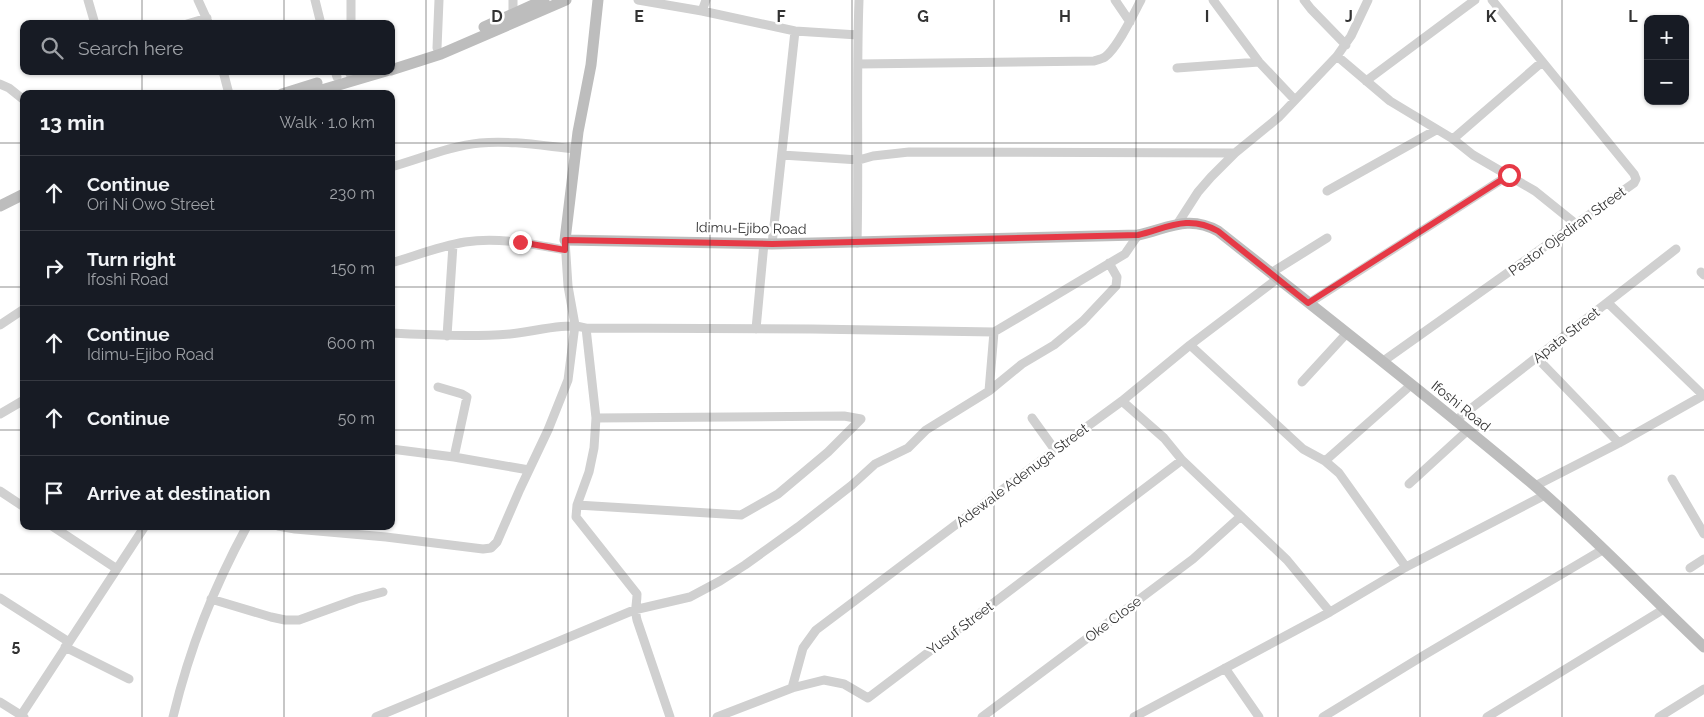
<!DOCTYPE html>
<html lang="en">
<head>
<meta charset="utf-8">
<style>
  :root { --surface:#171b24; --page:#242831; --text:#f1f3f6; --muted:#9ea1a6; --line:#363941 }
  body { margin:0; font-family:Raleway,sans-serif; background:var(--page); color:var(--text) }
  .controls { position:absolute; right:15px; top:15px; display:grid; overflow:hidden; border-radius:10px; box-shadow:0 1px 4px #0004 }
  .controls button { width:45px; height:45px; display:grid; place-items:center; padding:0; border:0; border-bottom:1px solid var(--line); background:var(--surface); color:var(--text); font:25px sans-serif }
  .stop { position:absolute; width:15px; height:15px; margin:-11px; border:4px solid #e63946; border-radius:50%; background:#fff }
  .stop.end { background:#e63946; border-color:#fff; box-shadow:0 1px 5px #0008 }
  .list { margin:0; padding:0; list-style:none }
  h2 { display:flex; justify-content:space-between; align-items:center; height:65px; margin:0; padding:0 20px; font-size:21px }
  h2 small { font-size:16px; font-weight:400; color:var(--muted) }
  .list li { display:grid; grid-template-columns:32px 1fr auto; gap:15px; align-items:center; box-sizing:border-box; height:75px; padding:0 20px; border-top:1px solid var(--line) }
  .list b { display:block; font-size:19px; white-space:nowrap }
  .list p { margin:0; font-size:16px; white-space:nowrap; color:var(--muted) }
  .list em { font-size:16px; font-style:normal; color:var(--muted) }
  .icon { flex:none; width:28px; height:28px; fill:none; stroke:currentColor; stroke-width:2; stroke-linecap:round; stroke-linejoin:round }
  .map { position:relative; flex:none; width:1704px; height:717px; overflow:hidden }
  .search { position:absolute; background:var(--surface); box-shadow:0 1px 4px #0004; left:20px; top:20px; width:375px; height:55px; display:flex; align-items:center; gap:12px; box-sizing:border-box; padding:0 18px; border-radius:10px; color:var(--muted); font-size:19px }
  .panel { position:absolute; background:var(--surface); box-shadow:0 1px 4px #0004; left:20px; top:90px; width:375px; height:440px; border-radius:10px }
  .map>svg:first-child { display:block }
</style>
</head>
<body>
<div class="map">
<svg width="1704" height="717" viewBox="0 0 1704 717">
  <rect width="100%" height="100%" fill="#fff"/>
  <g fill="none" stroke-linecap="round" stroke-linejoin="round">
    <path stroke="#d0d0d0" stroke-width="9" d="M88,0L95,24
      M198,0L209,24
      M315,0L321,24
      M513,0V15
      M638,0L702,11L795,31L858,35
      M1115,0L1130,22
      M1213,0L1259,62L1295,100
      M1304,0L1311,9L1346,45
      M702,11L706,0
      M187,24L207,18
      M351,24V0
      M437,48L439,0
      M1337,56L1390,101L1453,139L1473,155L1535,191L1576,224
      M858,64L1094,61C1097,60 1102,59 1105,57C1118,47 1133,15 1141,0
      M1177,68L1259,62
      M223,71L229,94
      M335,71L337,77
      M350,74V71
      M1366,81L1475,0
      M0,84L9,88L24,100
      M1453,139L1542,62
      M782,155L859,160L873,156L909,152L1235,153
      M391,167C420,159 450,146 480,143C511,140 544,146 575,149
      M1327,191L1436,130
      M1178,223L1198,192L1211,177L1235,153L1279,117L1337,56L1351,36L1368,0
      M857,243C859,162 856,81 859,0
      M772,244L795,31
      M391,263C415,256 440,246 465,242C499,237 532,244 565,250
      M1701,272L1704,275
      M1271,273L1327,238
      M1309,303L1509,175
      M1608,303L1703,395
      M0,325L24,309
      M586,328L812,329L994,332
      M756,329L764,243
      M391,333C431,335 471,337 510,334C533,332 565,322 586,328L596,418L594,448L589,472L577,505L576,517L637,594C637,605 634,608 637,620L670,717
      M447,336L453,245
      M1190,345L1303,449L1325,461L1339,473L1406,567
      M1537,358L1619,443
      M1382,362L1634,183L1636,179L1634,174L1492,0
      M1302,382L1347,333
      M438,387L462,394L467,397L454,457
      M989,391L1022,364L1054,345L1083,321L1116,286L1117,277L1109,263
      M1122,401L1164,438L1182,460L1287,560L1330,612
      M0,414L24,400
      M596,418L844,416L861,419
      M1032,418L1055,450
      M1455,421L1676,249
      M391,449L454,457L529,470
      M1325,461L1411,385
      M1672,479L1704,534
      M1409,484L1467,431
      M1535,486L1619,443L1704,395
      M0,491L24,507
      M577,505L741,515L778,494L828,452L861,419
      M52,526L117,569
      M278,526L295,529L386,537L483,549L491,548L497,542L520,489L548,430L568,380L575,325L568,286L565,240
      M1690,568L1704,559
      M0,598L69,642
      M211,599L271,617L285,620H299L357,599L383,592
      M65,647L129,679
      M1225,668L1259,717
      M792,688L803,648L816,630L1055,450L1122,401L1190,345L1277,279
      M0,702L24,717
      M20,717L145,526
      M173,717C190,647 213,589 247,526
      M376,717L634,610L690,597L720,581L745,565L798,527L852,485L875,464L908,448L926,430L989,391L994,332L1125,254L1138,235
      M717,717L792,688L824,680L844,684L868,698L1182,460
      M982,717L1193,559L1241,516
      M1134,717L1330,612L1406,567L1545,495
      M1323,717L1426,654L1604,549
      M1487,717L1664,609
      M1659,717L1704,689"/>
    <path stroke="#bdbdbd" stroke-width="11" d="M598,0L591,65L578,132L565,240L772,244L1138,235C1167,229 1188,214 1218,231C1324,315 1431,398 1534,485C1593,536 1647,593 1704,647
      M484,27L544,0
      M391,70L441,54L566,0
      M282,94L317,83
      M308,94L386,71
      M0,206L24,194"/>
  </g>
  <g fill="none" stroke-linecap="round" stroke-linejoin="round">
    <path stroke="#e63946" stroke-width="6" d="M520,242L565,250V240L772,244L1138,235C1167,228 1188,214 1218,231L1308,303L1509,175"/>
  </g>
  <path fill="none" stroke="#333" stroke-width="1" stroke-opacity="0.55" d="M142,0V24M284,0V24M426,0V717M568,0V717M710,0V717M852,0V717M994,0V717M1136,0V717M1278,0V717M1420,0V717M1562,0V717M142,71V94M284,71V94M0,143H24M391,143H1704M0,287H24M391,287H1704M0,430H24M391,430H1704M142,526V717M284,526V717M0,574H1704"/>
  <g text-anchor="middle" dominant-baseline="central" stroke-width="5" stroke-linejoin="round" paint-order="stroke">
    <g font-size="14" fill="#333" stroke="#fff">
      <text transform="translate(751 228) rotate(1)">Idimu-Ejibo Road</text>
      <text transform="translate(1567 231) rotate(-36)">Pastor Ojediran Street</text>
      <text transform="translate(1566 335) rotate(-38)">Apata Street</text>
      <text transform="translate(1461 406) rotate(39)">Ifoshi Road</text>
      <text transform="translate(1022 475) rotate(-37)">Adewale Adenuga Street</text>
      <text transform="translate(1113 619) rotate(-37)">Oke Close</text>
      <text transform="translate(960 628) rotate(-37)">Yusuf Street</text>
    </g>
  </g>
  <g font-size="16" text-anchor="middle" font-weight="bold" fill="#333" stroke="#fff" stroke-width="5" stroke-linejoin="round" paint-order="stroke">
    <text x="497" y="22">D</text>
    <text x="639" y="22">E</text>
    <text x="781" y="22">F</text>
    <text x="923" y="22">G</text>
    <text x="1065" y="22">H</text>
    <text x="1207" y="22">I</text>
    <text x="1349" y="22">J</text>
    <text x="1491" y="22">K</text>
    <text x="1633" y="22">L</text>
    <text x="16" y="651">5</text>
  </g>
</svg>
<div class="controls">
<button>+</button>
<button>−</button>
</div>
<div class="stop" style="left:1509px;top:175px"></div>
<div class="stop end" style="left:520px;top:242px"></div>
<div class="search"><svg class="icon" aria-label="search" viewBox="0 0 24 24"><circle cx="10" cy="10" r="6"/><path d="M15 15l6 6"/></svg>Search here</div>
<section class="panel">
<h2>13 min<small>Walk · 1.0 km</small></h2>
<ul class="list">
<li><svg class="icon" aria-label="ahead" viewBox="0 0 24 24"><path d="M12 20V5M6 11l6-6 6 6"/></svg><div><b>Continue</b><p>Ori Ni Owo Street</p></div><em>230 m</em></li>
<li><svg class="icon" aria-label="right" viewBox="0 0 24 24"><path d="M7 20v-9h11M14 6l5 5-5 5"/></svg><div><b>Turn right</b><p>Ifoshi Road</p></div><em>150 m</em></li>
<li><svg class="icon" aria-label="ahead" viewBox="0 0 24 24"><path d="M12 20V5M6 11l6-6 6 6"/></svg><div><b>Continue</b><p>Idimu-Ejibo Road</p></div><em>600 m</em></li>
<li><svg class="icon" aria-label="ahead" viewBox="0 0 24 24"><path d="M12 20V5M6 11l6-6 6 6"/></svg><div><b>Continue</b></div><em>50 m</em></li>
<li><svg class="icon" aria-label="arrive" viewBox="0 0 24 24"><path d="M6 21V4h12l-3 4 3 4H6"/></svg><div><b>Arrive at destination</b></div></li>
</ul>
</section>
</div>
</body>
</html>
